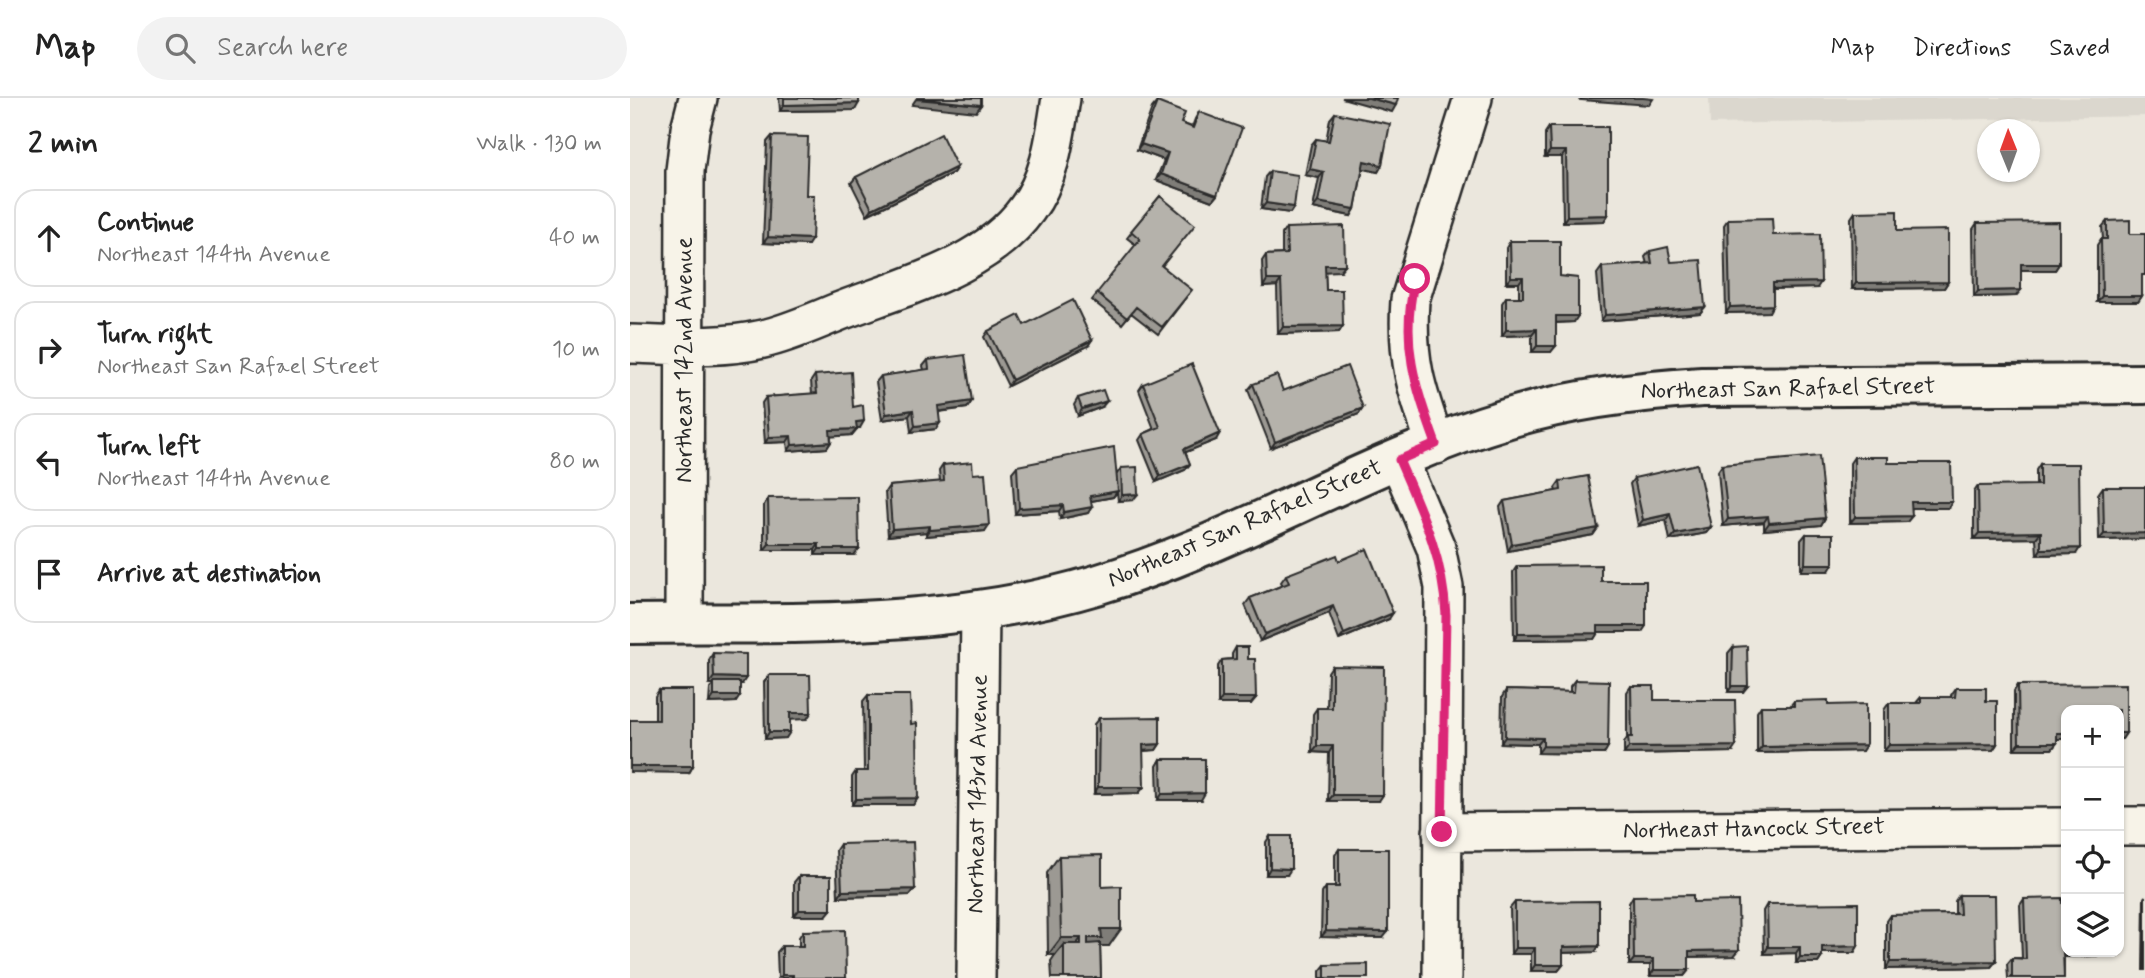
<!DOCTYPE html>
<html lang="en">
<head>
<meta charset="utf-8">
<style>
  :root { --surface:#fff; --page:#f2f2f2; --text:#222; --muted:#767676; --line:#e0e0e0 }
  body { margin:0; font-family:Mynerve,sans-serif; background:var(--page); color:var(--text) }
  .controls { position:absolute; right:21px; bottom:21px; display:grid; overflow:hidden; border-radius:14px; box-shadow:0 2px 5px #0004 }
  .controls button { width:63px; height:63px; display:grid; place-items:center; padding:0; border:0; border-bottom:2px solid var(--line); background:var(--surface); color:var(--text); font:35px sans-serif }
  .compass { position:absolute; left:1347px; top:21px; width:63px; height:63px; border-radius:50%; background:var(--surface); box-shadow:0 2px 5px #0004; rotate:359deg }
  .stop { position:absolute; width:21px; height:21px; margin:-16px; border:5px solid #db2777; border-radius:50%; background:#fff }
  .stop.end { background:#db2777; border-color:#fff; box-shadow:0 2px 7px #0008 }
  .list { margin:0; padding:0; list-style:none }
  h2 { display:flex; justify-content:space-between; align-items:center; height:91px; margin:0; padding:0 28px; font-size:30px }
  h2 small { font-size:23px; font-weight:400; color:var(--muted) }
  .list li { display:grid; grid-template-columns:46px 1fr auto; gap:21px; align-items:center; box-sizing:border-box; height:98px; margin:0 14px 14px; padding:0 14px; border:2px solid var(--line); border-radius:21px }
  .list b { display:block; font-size:26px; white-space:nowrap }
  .list p { margin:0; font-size:23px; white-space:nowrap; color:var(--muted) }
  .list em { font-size:23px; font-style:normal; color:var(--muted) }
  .icon { flex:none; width:38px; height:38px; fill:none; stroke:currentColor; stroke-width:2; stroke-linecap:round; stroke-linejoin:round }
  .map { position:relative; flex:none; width:1515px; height:880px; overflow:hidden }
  header { display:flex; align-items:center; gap:42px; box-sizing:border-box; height:98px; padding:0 35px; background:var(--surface); border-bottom:2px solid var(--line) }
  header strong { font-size:33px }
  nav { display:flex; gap:38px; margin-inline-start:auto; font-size:24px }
  .search { width:490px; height:63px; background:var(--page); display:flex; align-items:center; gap:18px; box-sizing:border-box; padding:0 24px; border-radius:38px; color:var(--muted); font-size:26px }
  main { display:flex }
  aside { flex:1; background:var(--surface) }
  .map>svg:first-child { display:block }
</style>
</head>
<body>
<header>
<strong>Map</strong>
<div class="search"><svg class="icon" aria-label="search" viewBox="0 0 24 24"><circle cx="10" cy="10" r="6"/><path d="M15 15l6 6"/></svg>Search here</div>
<nav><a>Map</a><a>Directions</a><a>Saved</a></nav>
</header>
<main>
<aside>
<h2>2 min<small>Walk · 130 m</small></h2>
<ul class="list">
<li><svg class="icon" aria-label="ahead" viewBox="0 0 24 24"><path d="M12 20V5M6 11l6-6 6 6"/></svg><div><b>Continue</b><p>Northeast 144th Avenue</p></div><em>40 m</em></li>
<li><svg class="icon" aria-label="right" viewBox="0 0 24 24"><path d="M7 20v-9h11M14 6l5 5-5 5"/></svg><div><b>Turn right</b><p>Northeast San Rafael Street</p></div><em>10 m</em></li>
<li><svg class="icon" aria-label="left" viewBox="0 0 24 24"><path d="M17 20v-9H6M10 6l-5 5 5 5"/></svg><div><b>Turn left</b><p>Northeast 144th Avenue</p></div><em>80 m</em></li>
<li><svg class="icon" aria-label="arrive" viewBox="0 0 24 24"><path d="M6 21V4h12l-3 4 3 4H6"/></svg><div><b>Arrive at destination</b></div></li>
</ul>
</aside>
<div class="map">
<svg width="1515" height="880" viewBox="0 0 1515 880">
  <rect width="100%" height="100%" fill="#ebe7dd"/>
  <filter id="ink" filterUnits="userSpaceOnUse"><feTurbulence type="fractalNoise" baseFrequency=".0143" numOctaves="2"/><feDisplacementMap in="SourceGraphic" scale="14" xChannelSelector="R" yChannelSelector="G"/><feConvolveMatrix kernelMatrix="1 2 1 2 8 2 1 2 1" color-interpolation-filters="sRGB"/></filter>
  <g filter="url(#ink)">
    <path fill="#dbd7ce" d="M1079,0H1515V18L1080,26Z"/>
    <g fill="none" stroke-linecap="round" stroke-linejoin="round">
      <defs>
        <path id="street" d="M0,246C44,247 90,251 133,241C160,235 187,222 213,212C276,188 356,168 397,111C421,79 425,38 431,0
          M806,347C786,292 776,261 780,202L843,0
          M769,362L806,450L814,489L812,880
          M54,525L55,73L60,31L68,0
          M1489,728H1515
          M812,734L1436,729
          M346,880L350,512"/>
        <path id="secondary" d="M0,526C155,524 315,532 466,487C608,445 737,362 879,320C942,301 1007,293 1072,289L1515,286"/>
      </defs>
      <use href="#street" stroke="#2b2b2b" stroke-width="42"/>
      <use href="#secondary" stroke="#2b2b2b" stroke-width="44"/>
      <use href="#street" stroke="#f7f3e8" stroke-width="37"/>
      <use href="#secondary" stroke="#f7f3e8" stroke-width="38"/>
    </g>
    <path fill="#9c9993" stroke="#2b2b2b" stroke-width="2" d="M149,0H229L225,12L150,13Z
      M527,4L551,25L562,29L565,21L569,14L587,97L582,103L526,82L534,62L507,52L522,10Z
      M705,15L752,67L748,74L733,70L725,111L721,118L683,110L689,80L675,77L681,47L686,41L696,43L700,21Z
      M919,29L978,117L974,123L933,124L932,59H915V35Z
      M142,38L176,97L178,147L133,145L137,44Z
      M327,69L323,75L237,117L221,85L226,79Z
      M640,73L664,109L660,115L631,111L635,79Z
      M530,98L532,169L557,198L528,236L501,215L492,226L462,202L506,147L497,140Z
      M1225,114L1267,133L1318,184L1314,190L1222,191L1221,120Z
      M1098,121L1143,137L1187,190L1143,191L1139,214L1096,215L1094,127Z
      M1477,123L1500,136L1512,183V198L1508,204H1467V147L1471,141H1473L1472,129Z
      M1347,125L1429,166L1425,172H1391L1386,198L1344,199L1343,131Z
      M656,130L710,173H695L696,192L713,228L709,234L648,236L647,188L633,189L632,163L636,157L652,156V136Z
      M880,143L930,178L944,224L926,225L921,254H902V237L872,238V205L876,199H889V185H876V150Z
      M1020,153L1041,164L1075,209L1070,215L971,223L967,176L972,169L1017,166L1015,159Z
      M358,233L458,248L378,288L354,239Z
      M298,262L342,303L337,310L309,314L306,331L281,334L279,318L252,322L246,284L251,278L294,272L293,268Z
      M185,277L223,309L230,330H226L222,337L201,338V344L197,350L158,353L157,344L135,345L132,305L136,299L182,296L181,283Z
      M513,286L586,342L555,354L560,366L555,372L526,384L509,342L513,336L524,331L509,292Z
      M623,286L733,310L729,316L641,350L618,292Z
      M448,300L472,309L448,318L444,307Z
      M1224,359L1258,365L1318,410H1282L1277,424L1220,425V365Z
      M1410,366L1446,456L1407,457L1406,440L1344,441V394L1348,388H1406V372Z
      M313,367L343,376L355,433L296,438V434L258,438L255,394L259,388L310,384L309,373Z
      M1092,367L1195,420L1191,427L1134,432V424L1093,428L1088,373Z
      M387,368L487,376L491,370L503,402L488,403L487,394L483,399L461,403L458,415L430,421L429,413L385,416L382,374Z
      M1004,380L1081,429L1076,435L1040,442L1036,422L1008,428L1000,386Z
      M930,383L968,430L963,437L878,453L870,409L874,403L926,393L925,390Z
      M1473,389H1515V441L1469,442L1468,396Z
      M138,400L224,457H185V452H134V407Z
      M1176,436L1199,473H1171V442Z
      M709,463L759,521L709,542L699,515L630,543L615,507L620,500L653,487L651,484L656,477Z
      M887,468L971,483L1012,534H968L964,541L884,542L883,474Z
      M606,549L618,561L621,606H588V568L592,562L602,561V556Z
      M1103,549L1113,594H1098V555Z
      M83,555L112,586H110L106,604L79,605L80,591L83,586H79V562Z
      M702,568L749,703H698L699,655L682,654L683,616L687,610H697L698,574Z
      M139,577L177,621H160L156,640L135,641L134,584Z
      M945,582L974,656L908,655V646L871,645L872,599L876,592L940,594V588Z
      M1388,587L1496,635L1492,641H1427V645L1422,651H1384V593Z
      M1001,588L1024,602L1102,654L994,656V645L997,640V594Z
      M1326,590L1356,603L1367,646L1363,652L1254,653V612L1259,605H1286L1291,599H1321V597Z
      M29,592L63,668L59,675L25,622V598Z
      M238,597L288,700L283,707H222V679L226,673H234L233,603Z
      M1164,603L1198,607L1232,653L1127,655V614L1131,608H1160Z
      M469,620L530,646L526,652L513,653L509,695L464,696V626Z
      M531,661L571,702H528L527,668Z
      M640,738L657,777H636V744Z
      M210,746L285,791L280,797L208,799L206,752Z
      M709,751L753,840L691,839L692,795L696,789H705V757Z
      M429,758L472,789L479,848H470L471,880H422L421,863L425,857H418L417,775Z
      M169,778L196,818H164V784Z
      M1329,797L1366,863L1361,869L1256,871V823L1260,817L1325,816V803Z
      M1003,798L1104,858L1059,859V872L1054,878H1020V867H999V805Z
      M1515,798V872H1513L1514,800Z
      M1394,801L1432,805L1490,857L1434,859V880H1378L1377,866L1382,860H1392L1390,807Z
      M885,804L965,854L933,855V867L928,873H901V856H881L880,810Z
      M1137,806L1228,848L1224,855H1192V859L1188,865H1166V855L1134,856L1133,813Z
      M173,833L216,880H148L147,854L152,848H169V839Z
      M695,867L738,880H690V873Z"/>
    <path fill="#7f7d78" stroke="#2b2b2b" stroke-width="2" d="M712,0H739L766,7L762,14Z
      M952,0H1013L1023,1L1019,7L950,2Z
      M286,1L351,7L346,14L282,7Z
      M229,5L225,12L150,13L154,7Z
      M511,46L538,55L534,62L507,52Z
      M920,53H936L932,59H915Z
      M734,63L752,67L748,74L730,70Z
      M327,69L323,75L237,117L242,111Z
      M680,71L694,74L689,80L675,77Z
      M531,76L587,97L582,103L526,82Z
      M688,104L725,111L721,118L683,110Z
      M636,105L664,109L660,115L631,111Z
      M978,117L974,123L933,124L937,118Z
      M138,139L182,141L178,147L133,145Z
      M1391,166H1429L1425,172H1386Z
      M695,167H715L710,173L691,174Z
      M881,179H893L889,185H876Z
      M637,182H651L647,188L633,189Z
      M1191,184L1187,190L1139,191L1143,185Z
      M1318,184L1314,190L1222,191L1226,185Z
      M1391,192L1386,198L1344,199L1348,193Z
      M1472,198H1512L1508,204H1467Z
      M1143,207L1139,214L1096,215L1100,209Z
      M1075,209L1070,215L971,223L975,217Z
      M926,218H948L944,224L921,225Z
      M713,228L709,234L648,236L653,229Z
      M907,231L902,237L872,238L876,232Z
      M462,242L458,248L378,288L382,282Z
      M907,248H926L921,254H902Z
      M342,303L337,310L304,314L308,308Z
      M477,303L472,309L448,318L452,311Z
      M733,310L729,316L641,350L645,344Z
      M283,312L279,318L252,322L256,316Z
      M234,323L230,330H222L226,324Z
      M310,325L306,331L281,334L285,328Z
      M227,331L222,337L196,339L200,332Z
      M590,335L586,342L549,357L554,351Z
      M161,338L157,344L135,345L139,339Z
      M201,344L197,350L158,353L162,347Z
      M560,366L555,372L526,384L530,378Z
      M488,393L483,399L456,404L460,398Z
      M508,396L503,402L488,403L492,397Z
      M1281,404H1322L1318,410H1277Z
      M433,407L429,413L385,416L389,410Z
      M462,409L458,415L430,421L434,414Z
      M1040,416L1036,422L1008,428L1013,422Z
      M1138,418L1134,424L1093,428L1098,421Z
      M1282,418L1277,424L1220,425L1225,419Z
      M1195,420L1191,427L1134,432L1139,425Z
      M359,427L355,433L296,438L300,432Z
      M300,428L296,434L258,438L262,431Z
      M1081,429L1076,435L1040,442L1045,436Z
      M968,430L963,437L878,453L882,446Z
      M1411,434L1406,440L1344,441L1349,435Z
      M1515,435V441L1469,442L1474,436Z
      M139,446H189L185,452H134Z
      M1450,450L1446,456L1407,457L1411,451Z
      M189,451H229L224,457H185Z
      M1175,466H1203L1199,473H1171Z
      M703,508L699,515L630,543L635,536Z
      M763,515L759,521L709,542L714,536Z
      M968,528H1016L1012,534H964Z
      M968,535L964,541L884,542L888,536Z
      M84,579L116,580L112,586H79Z
      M1102,588H1118L1113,594H1098Z
      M84,598H110L106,604L79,605Z
      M592,600H626L621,606H588Z
      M160,615H181L177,621L156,622Z
      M139,634H160L156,640L135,641Z
      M1427,635H1436V641H1423Z
      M1489,635H1496L1492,641H1489Z
      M875,639L913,640L908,646L871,645Z
      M1389,645H1427L1422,651H1384Z
      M530,646L526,652L509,653L513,647Z
      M1367,646L1363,652L1254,653L1259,647Z
      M1236,647L1232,653L1127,655L1132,649Z
      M687,648H703L699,655L682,654Z
      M913,648L978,649L974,656L908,655Z
      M1106,648L1102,654L994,656L999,649Z
      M0,668H63L59,675L0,674Z
      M468,689H514L509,695L464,696Z
      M575,695L571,702H528L532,696Z
      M703,697H753L749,703H698Z
      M288,700L283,707H222L226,701Z
      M640,770L661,771L657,777H636Z
      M285,791L280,797L208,799L212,793Z
      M169,812H201L196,818H164Z
      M471,831H491L479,848H466L445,857L458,840Z
      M696,833L758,834L753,840L691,839Z
      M431,840H451L439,857L434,846L425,857H418Z
      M969,848L965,854L928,855L933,849Z
      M1228,848L1224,855H1188L1192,849Z
      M1138,849H1170L1166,855L1134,856Z
      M885,850H905L901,856H881Z
      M1494,850L1490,857L1429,859L1433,853L1436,852V854H1489V851Z
      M1109,852L1104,858L1054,859L1059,853Z
      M1170,859H1192L1188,865H1166Z
      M1004,861H1024L1020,867H999Z
      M1366,863L1361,869L1256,871L1260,864Z
      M905,867H933L928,873H901Z
      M1024,872H1059L1054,878H1020Z
      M152,877H163L161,880H150Z"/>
    <path fill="#b5b2ab" stroke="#2b2b2b" stroke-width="2" d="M154,0H229V5L154,7Z
      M286,0H351V7Z
      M739,0H768L766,7Z
      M527,4L555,15L551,25L563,30L569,14L612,30L587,97L531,76L538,55L511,46Z
      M705,15L760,26L752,67L734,63L725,111L688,104L694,74L680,71L686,41L699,43Z
      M919,29H978V117L937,118L936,53H920Z
      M311,36L327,69L242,111L226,79Z
      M142,38L178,39L176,97H184L182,141L138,139Z
      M640,73L668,77L664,109L636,105Z
      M530,98L565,127L532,168L562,192L532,229L506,209L497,220L467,195L510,141L501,133Z
      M1267,113V133L1318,132V184L1226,185L1225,114Z
      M1142,120L1143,137L1190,136L1191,184L1143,185V207L1100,209L1098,121Z
      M1500,122V136H1515V177H1512V198H1472L1471,141H1477V123Z
      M1429,124V166H1391V192L1348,193L1347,125Z
      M714,128L715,167H695L696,192H712L713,228L653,229L651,182H637L636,157L657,156L656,130Z
      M880,143H930V178L948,180V218H926V248H907V231L876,232V199H893V179H881Z
      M1038,149L1041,164L1071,162L1075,209L975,217L972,169L1022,165L1020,153Z
      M443,202L462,242L382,282L358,233L389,217L394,227Z
      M335,257L342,303L308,308L310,325L285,328L283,312L256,316L251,278L299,271L298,262Z
      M562,266L590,335L554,351L560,366L530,378L513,336L530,329L513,286Z
      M717,268L733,310L645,344L623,286L647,277L653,293Z
      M221,274L223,309L233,307L234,323L226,324L227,331L200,332L201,344L162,347L161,338L139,339L136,299L187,295L185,277Z
      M473,292L477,303L452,311L448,300Z
      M484,349L488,393L460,398L462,409L434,414L433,407L389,410L387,368Z
      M1189,358L1195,420L1139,425L1138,418L1098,421L1092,367Z
      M1224,359H1258V365H1321L1322,404H1281L1282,418L1225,419Z
      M342,364L343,376L355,375L359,427L300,432V428L262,431L259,388L314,383L313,367Z
      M1067,366L1081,429L1045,436L1040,416L1013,422L1004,380Z
      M1410,366H1449L1450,450L1411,451V434L1349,435L1348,388L1410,387Z
      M507,369L508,396L492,397L491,370Z
      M958,378L968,430L882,446L874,403L931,392L930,383Z
      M1473,389H1515V435L1474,436Z
      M228,399L229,451H189V446H139L138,400Z
      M1176,436H1203V466H1175Z
      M737,451L763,515L714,536L703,508L635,536L620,500L659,485L656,477L707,457L709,463Z
      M971,467V483H1016V528H968V535L888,536L887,468Z
      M1117,548L1118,588H1102L1103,549Z
      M606,549H618V561H625L626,600H592V562L606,561Z
      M83,555L116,556V580L84,579Z
      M702,568L754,569L753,697H703V648H687V610H702Z
      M139,577H180L181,615H160V634H139Z
      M945,582L979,583L978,649L913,648V640L875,639L876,592L944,594Z
      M84,584H110V598H84Z
      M1496,586V635H1489V612H1436V635H1427V645H1389L1388,587Z
      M1001,588H1024V602H1105L1106,648L999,649L998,639H1002Z
      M1326,590H1356V603H1367V646L1259,647V605H1291V599H1325Z
      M29,592H63V668H0V622H29Z
      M238,597H280L281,626L287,625L288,700L226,701V673H238Z
      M1198,602V607L1236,606V647L1132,649L1131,608H1164V603Z
      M530,619V646L513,647L514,689H468L469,620Z
      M531,661H575V695L532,696Z
      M640,738H661V771L640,770Z
      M283,744L285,791L212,793L210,746Z
      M709,751H758V834L696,833V789H709Z
      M472,757V789L491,788V831H471L472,840H458V846L470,845L471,880H434V846H451V840H431L429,758Z
      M169,778H201V812H169Z
      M1063,797V804L1108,803L1109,852L1059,853V872H1024V861H1004L1003,798Z
      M1329,797H1365L1366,863L1260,864V817L1330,816Z
      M1432,800V805H1436V852L1433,853L1434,880H1382V860L1396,861L1394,801Z
      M969,803V848L933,849V867H905V850H885V804Z
      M1228,805V848L1192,849V859H1170V849H1138L1137,806Z
      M1492,806L1494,850L1489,851V807Z
      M215,832L216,880H163V877H152V848H173V833Z
      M738,866V880H695V867Z"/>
  </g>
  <g fill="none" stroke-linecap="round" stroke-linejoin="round" filter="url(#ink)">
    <path stroke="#db2777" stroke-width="9" d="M785,181C770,244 785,288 806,346L769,362C792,415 813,458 816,517L812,734"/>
  </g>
  <g text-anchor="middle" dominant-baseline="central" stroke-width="5" stroke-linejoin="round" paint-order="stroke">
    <g font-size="24" fill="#2b2b2b" stroke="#f7f3e8">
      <text transform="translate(54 262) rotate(-90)">Northeast 142nd Avenue</text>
      <text transform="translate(1158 291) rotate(-1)">Northeast San Rafael Street</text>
      <text transform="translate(615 426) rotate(-23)">Northeast San Rafael Street</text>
      <text transform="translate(348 696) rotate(-89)">Northeast 143rd Avenue</text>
      <text transform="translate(1124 731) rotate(-1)">Northeast Hancock Street</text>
    </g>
  </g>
</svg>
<div class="controls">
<button>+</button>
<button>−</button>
<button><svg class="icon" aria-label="locate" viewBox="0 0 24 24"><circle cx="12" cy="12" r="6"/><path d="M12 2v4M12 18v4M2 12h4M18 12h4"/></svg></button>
<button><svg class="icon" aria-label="layers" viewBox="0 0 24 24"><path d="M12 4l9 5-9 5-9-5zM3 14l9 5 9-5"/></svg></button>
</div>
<svg class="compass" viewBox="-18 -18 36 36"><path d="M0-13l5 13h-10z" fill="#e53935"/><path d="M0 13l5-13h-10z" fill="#767676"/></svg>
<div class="stop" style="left:785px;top:181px"></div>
<div class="stop end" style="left:812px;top:734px"></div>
</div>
</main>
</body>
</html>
